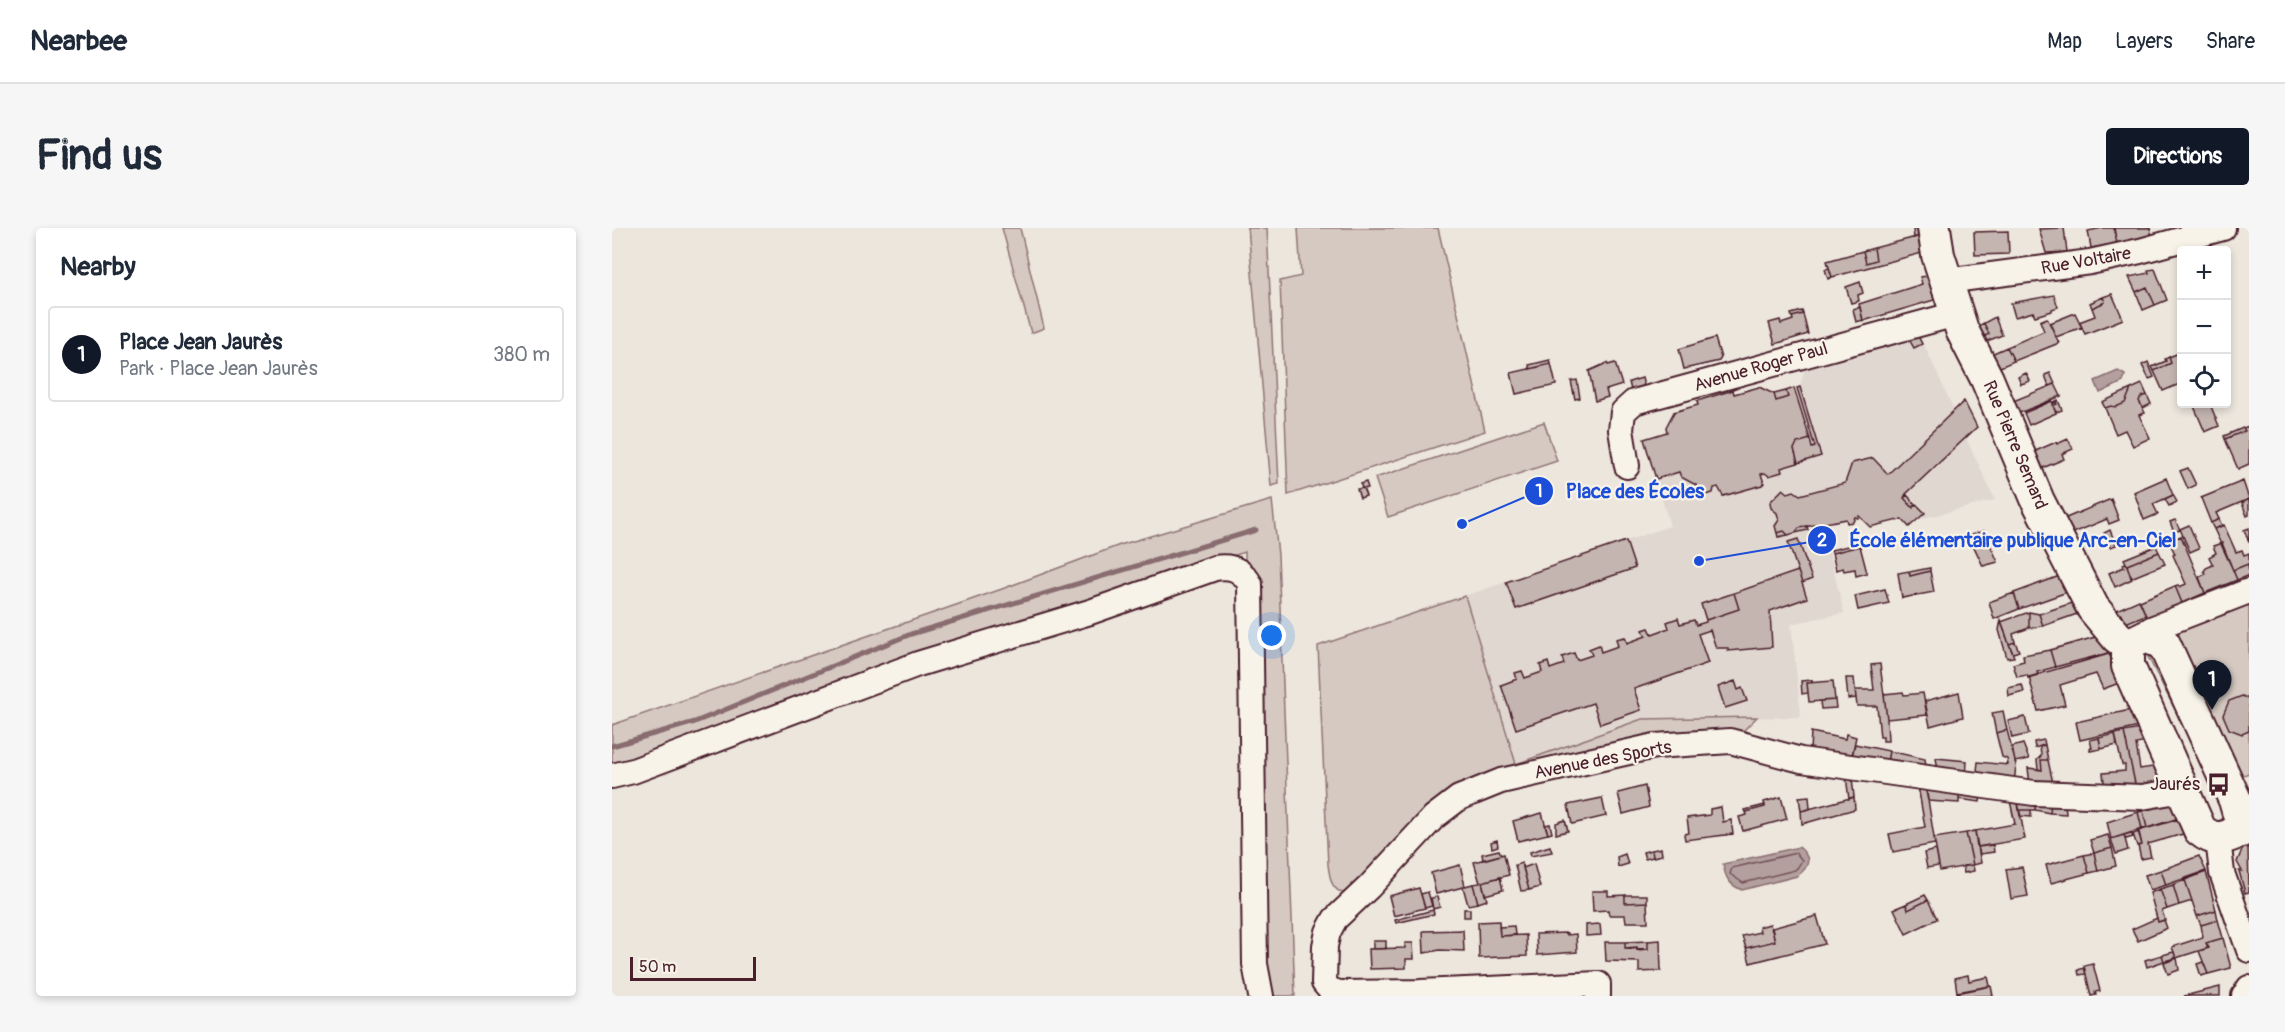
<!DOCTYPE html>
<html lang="en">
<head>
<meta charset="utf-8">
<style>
  :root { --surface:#fff; --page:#f6f6f7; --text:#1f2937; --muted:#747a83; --line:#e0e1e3; --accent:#111827 }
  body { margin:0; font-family:Pangolin,sans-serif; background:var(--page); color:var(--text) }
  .controls { position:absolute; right:18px; top:18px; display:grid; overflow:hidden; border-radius:6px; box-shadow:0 3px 9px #0003 }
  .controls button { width:54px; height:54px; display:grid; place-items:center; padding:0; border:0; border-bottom:2px solid var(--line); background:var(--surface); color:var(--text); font:30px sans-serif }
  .scale { position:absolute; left:18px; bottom:15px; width:126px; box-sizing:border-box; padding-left:6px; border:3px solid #4a1f2b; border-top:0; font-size:16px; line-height:21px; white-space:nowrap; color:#4a1f2b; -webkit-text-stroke:4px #f7f3e8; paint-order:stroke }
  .you { position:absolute; left:660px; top:408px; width:21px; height:21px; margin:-15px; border:4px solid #fff; border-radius:50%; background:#1a73e8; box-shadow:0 0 0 9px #1a73e833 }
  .badge { display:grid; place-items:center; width:39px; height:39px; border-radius:50%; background:var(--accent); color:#fff; font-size:20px; font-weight:700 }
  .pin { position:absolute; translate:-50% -50px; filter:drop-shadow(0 2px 3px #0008) }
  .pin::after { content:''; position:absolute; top:32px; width:21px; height:18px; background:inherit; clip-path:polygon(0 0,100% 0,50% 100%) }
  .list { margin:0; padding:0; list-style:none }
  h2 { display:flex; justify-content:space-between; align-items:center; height:78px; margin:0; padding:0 24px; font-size:26px }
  h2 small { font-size:20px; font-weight:400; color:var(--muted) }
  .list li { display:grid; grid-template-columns:39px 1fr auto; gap:18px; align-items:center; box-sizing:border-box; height:96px; margin:0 12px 12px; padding:0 12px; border:2px solid var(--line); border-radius:6px }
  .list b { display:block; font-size:22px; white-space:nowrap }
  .list p { margin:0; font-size:20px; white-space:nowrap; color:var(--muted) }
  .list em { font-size:20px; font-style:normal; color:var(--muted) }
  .icon { flex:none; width:33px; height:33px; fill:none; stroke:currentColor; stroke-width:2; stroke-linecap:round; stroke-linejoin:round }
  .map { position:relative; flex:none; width:1637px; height:768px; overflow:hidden; border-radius:6px }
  header { display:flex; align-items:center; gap:36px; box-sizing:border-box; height:84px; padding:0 30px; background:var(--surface); border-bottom:2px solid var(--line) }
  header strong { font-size:28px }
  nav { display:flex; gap:33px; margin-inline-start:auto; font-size:21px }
  .intro { display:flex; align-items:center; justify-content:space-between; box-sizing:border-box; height:144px; padding:0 36px }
  h1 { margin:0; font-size:42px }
  .button { padding:15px 27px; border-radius:6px; background:var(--accent); color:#fff; font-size:21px; font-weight:700 }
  main { display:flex; gap:36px; padding:0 36px }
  aside { flex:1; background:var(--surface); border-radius:6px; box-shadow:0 3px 9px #0003 }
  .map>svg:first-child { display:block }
</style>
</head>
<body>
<header>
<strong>Nearbee</strong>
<nav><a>Map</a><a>Layers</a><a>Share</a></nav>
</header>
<div class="intro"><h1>Find us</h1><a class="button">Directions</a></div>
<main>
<aside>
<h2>Nearby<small></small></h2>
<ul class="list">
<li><span class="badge">1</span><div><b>Place Jean Jaurès</b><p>Park · Place Jean Jaurès</p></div><em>380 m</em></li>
</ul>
</aside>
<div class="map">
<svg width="1637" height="768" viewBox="0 0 1637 768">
  <rect width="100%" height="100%" fill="#ece6dd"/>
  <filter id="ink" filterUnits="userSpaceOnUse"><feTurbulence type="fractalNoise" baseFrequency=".0167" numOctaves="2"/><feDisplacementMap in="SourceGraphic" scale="12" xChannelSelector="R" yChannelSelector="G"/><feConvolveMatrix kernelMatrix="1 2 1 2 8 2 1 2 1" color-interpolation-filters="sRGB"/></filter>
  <g filter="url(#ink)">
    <path fill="#e0d7d0" d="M1308,108L1342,182L1352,173L1365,199L1354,210L1383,272L1305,292L1297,299L1290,291L1258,299L1247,288L1246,290L1243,289L1241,294L1235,295L1233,291L1196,299L1197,302L1211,299L1232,385L1179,396L1189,489L1030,491L903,536L853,368L1058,298L1032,211L1055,204L1054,199L1062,184L1085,177V173L1121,162L1123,166L1147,159L1162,166L1188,159L1193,139Z"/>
    <path fill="#d5c9c2" stroke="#907476" stroke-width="1.5" d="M390,0H408L432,100L419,105Z
      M636,0H655L667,256L659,258Z
      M686,0H826L873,203L676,267L668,53L689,48Z
      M932,194L945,233L776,289L763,250Z
      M660,272L666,327L683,768H643L633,324L422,390L0,542V497L390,361L508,317Z
      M853,368L904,536L1030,491L1145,489L1130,504L891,547L734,666C719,663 718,650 716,637L706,418Z
      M1625,374L1637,378V545L1602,558L1531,419Z"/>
    <path fill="#b39f9d" stroke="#896c6f" stroke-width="1.5" d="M1506,143L1513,147L1511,154L1488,165L1483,153Z
      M1187,619C1199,629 1199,638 1185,648L1130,662C1117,657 1113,649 1111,636Z"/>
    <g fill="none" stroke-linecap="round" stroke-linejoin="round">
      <path stroke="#745259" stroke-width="1.5" d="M1184,625L1190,632L1186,639L1183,642L1131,655L1118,646L1120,640Z"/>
      <path stroke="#896c6f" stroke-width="5" d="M0,518L83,494L299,406L644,302"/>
    </g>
    <path fill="#c4b5b0" stroke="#4a1f2b" stroke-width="1.5" d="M1307,0L1308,8L1302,10L1301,1Z
      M1452,0L1455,24L1434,25L1427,1Z
      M1490,0H1502L1505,16L1479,20L1476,3Z
      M1502,0H1538L1540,9L1505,16Z
      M1396,3L1397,26L1363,27L1362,4Z
      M1308,8L1310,25L1220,49L1215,33L1251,23L1254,35L1264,32L1262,20Z
      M1262,20L1264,32L1254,35L1251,23Z
      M1217,40L1220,49L1216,51L1213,41Z
      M1543,41L1555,72L1543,77L1535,59L1524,64L1517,49L1537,45L1536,42Z
      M1316,48L1322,72L1251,93L1247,76L1310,56L1308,49Z
      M1248,54L1251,65L1246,67L1247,73L1239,75L1234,59Z
      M1535,59L1543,77L1531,82L1524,64Z
      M1500,66L1511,91L1473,106L1467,94L1483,88L1480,80L1493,74L1491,69Z
      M1442,67L1446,79L1440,81V83L1423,88L1421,84L1403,89L1399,75Z
      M1491,69L1493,74L1480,80L1478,75Z
      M1248,79L1251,92L1244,94L1241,81Z
      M1190,83L1191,86L1180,89L1179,86Z
      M1463,85L1470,99L1444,109L1438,95Z
      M1191,86L1196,106L1163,116L1157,95L1168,92L1169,96L1181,92L1180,89Z
      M1383,89L1390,107L1373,114L1371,109L1377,106L1372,95Z
      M1435,90L1447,115L1402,133L1395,119L1432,103L1428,93Z
      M1372,95L1377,106L1371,109L1360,101Z
      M1306,108L1310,116L1302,120L1298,113Z
      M1103,110L1109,130L1107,133L1072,141L1067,121Z
      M1395,119L1402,133L1379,143V126Z
      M1567,125L1570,130V155L1551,163L1542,143L1559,135L1557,129Z
      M1557,129L1559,135L1542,143L1540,139L1554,133L1553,131Z
      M938,132L939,136L918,141L917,137Z
      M1536,134L1542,149L1537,151L1530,137Z
      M995,135L996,137L1003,135L1010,157L994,162L996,169L983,173L977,143Z
      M939,136L944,157L904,166L899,145Z
      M1414,145L1418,153L1409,156L1406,149Z
      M1438,145L1443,156L1437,158L1433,147Z
      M1030,150L1032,158L1019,162L1017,154Z
      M965,152L968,170L963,171L959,153Z
      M1443,156L1449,168L1400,188L1394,176Z
      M1530,156L1535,167L1529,169L1527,173L1533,185L1527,187L1538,210L1521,218L1513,202L1504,206L1493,180L1499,178L1504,179L1513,175L1519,161Z
      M1147,159L1162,166L1164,173L1176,169L1174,163L1182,160L1198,211L1185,215L1182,221L1186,235L1169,240L1170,244L1157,248L1153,245L1149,246L1152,255L1150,257L1111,268L1106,259L1102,260L1101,265L1091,268L1084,257L1069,249L1067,244L1044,251L1032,211L1055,204L1054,199L1062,184L1086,177L1085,173L1121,162L1122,166Z
      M1188,159L1209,228L1186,235L1182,221L1185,215L1198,211L1200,220L1203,219L1185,160Z
      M1519,161L1513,175L1504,179L1499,178L1493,180L1490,174Z
      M1174,163L1176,169L1164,173L1162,166Z
      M1535,167L1539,176L1531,180L1527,173L1529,169Z
      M1446,172L1450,182L1444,184L1441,178L1445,176L1444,174L1440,175Z
      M1352,173L1365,199L1294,266L1292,270L1301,280L1304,276L1313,285L1297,299L1290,291L1258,299L1247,288L1246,290L1243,289L1241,294L1235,295L1234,291L1187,300L1183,305L1176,307L1172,303L1165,305L1163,298L1167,292L1165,285L1159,280L1158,274L1171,261L1176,265L1182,263L1188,267L1233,255L1240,235L1261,230L1276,246Z
      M1440,173L1441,176L1444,174L1445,176L1441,178L1444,185L1417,197L1412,185Z
      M1581,176H1598L1607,198L1593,204Z
      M1637,198V236L1626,241L1613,211L1633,203L1631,200Z
      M1631,200L1633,203L1613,211L1612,208Z
      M1456,211L1461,221L1450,226L1452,231L1426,242L1419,225L1444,214L1445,216Z
      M1576,240L1584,257L1576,261L1568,243Z
      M1554,250L1561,267L1541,276L1546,286L1532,292L1522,264Z
      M1631,253L1637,271L1604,285L1607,291L1599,295L1589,270Z
      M754,254L756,260L751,261L748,256Z
      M751,260L754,268L748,270L745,261Z
      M1295,267L1304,277L1301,280L1292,270Z
      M1561,267L1565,274L1557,278L1553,271Z
      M1499,271L1507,292L1497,296L1495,291L1454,308L1447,293Z
      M1637,271V287L1635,288L1630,275Z
      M1607,291L1610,298L1602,301L1599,295Z
      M1563,292L1568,302L1562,304L1558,294Z
      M1577,297L1587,320L1578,324L1568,301Z
      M1612,297L1624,324L1630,322L1632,327L1637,325V339L1636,336L1621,342L1602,301Z
      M1195,298L1196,302L1183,305L1187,300Z
      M1637,300V314L1632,302Z
      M1498,302L1504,317L1498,319L1492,305Z
      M1172,303L1176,307L1166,309L1165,305Z
      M1372,303L1386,334L1371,338L1357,308Z
      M1569,308L1593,365L1570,375L1563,358L1566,357L1567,359L1574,356L1561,327L1563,326L1557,313Z
      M1186,311L1200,351L1190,355L1176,314Z
      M1014,313L1023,340L904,381L894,354Z
      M1248,315V318L1220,325L1219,322Z
      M1610,315L1625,352L1593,365L1587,349L1594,346L1592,343L1594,340L1601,337L1597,329L1604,325L1601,318Z
      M1248,318L1255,345L1244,348L1243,341L1232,343L1231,340L1224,342L1220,325Z
      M1544,318L1547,324L1515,337L1512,331Z
      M1547,324L1553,336L1519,350L1515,337Z
      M1514,335L1520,351L1503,359L1497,345L1512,339L1511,336Z
      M1636,336L1637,347L1625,352L1621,342Z
      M1318,340V343L1298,348L1297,344Z
      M1186,343L1195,370L1158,383L1160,419L1116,423V420H1104L1098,402L1086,406L1096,435L1022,461L1029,482L988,496L981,475L904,501L889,457L905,451L903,445L910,443L913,450L930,444L928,437L936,434L938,441L952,436L950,429L962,425L965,432L980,427L977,421L987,417L989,424L1006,418L1004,411L1013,409L1015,415L1034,408L1031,402L1037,400L1040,406L1057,400L1055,394L1066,390L1068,396L1082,392L1084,397L1094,394V392L1127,381L1122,365Z
      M1297,343L1298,348L1318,343L1322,364L1290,370L1286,345Z
      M1453,346L1461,362L1407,381L1402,365Z
      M1563,358L1570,375L1535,390L1528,373Z
      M1273,361L1277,375L1246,382L1243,368Z
      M1122,365L1127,381L1094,392L1089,376Z
      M1402,365L1407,381L1382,391L1377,374Z
      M1527,372L1535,390L1533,387L1509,397L1502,383Z
      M1460,375L1465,386L1431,398L1427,386Z
      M1417,384V400L1401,406L1403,414L1397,416L1389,394Z
      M1417,384L1427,386L1431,398L1417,400Z
      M1389,392L1397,416L1402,429L1395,430L1387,402Z
      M1487,408L1496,425L1443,439L1438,422Z
      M1403,414L1407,423L1401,425L1397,416Z
      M1438,422L1443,439L1425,444L1426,447L1416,450L1415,447L1405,449L1401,436L1412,433L1411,427Z
      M1497,426L1504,441L1501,443L1507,455L1491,461L1484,446L1448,457L1453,477L1426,483L1417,449Z
      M1268,436L1275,491L1276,513H1271V509H1268L1265,478H1245L1243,462H1262L1259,437Z
      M1234,450H1242L1244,470L1236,471Z
      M1200,452V455H1195L1196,465L1190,466L1189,453Z
      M1123,453L1126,462L1130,460L1135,473L1113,480L1106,459Z
      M1221,453L1223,472L1197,474L1195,455Z
      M1410,457L1412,464L1397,468L1396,460Z
      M1291,464L1292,467L1311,465L1315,487L1275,491L1272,466Z
      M1347,464L1351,489L1318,498L1313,473Z
      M1630,468L1637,471V503L1630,506L1617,501L1611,487L1617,473Z
      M1223,472L1224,480L1209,481L1208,473Z
      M1523,481L1527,499L1468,512L1464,494Z
      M1391,483L1395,502L1384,505L1380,485Z
      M1413,489L1417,506L1400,510L1396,493Z
      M1528,501L1535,514L1524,516L1528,541L1547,538L1555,556L1524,560L1512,504Z
      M1395,502L1404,537L1402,556L1364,552L1366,534L1396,537L1395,531L1390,529L1384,505Z
      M1199,504L1233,511L1234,506L1244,509L1239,532L1198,523Z
      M1512,504L1524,560L1493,563L1491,545L1513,543V537H1510L1503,506Z
      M1503,506L1505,517L1489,521L1487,510Z
      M1487,510L1489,521L1478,523V520H1480L1478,512Z
      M1432,512L1433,517L1423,520L1422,514Z
      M1243,516L1277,523L1274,540L1239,532Z
      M1411,516L1417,531L1403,534L1400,519Z
      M1433,517L1436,532H1429L1430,542L1426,541L1425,532L1429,528L1428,518Z
      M1277,523L1313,531L1315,546L1274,540Z
      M1324,530L1355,533L1354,550L1327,548Z
      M1429,532H1436L1442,560L1418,557L1416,540L1430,542Z
      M1234,549H1240L1242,569L1237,571Z
      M1033,558L1037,579L1011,586L1006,565Z
      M1306,558L1314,559L1323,616L1281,624L1277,606L1313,599Z
      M1313,558L1347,560V575L1316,573Z
      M1347,560L1369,563L1368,574L1347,571Z
      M1197,568L1198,581L1189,583L1187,569Z
      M1397,568L1405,569L1413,611L1365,619L1363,603L1403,596Z
      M1169,569L1175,591L1131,603L1127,589L1135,587L1134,584L1153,579L1152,574Z
      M1242,569L1243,581L1190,596L1189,583Z
      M1405,569L1424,572L1423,582H1407Z
      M990,570L994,588L960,596L956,577Z
      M1424,572L1439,574L1438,585L1423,582Z
      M1439,574L1453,575L1454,586L1438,585Z
      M1563,574L1570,589L1535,600L1531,583Z
      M1153,577V579L1134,584L1133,582Z
      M1109,579L1111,594L1119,592L1121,606L1073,612L1072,606L1077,605L1075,590L1098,587V581Z
      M1407,582H1419V589L1408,588Z
      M1531,583L1535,600L1530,601L1526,584Z
      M1526,584L1530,601L1499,611L1495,594Z
      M930,585L936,606L906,613L901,593Z
      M1571,590L1579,609L1573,611L1571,606L1536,616L1539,629L1529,631L1526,618L1530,617L1526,603Z
      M953,592L956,603L944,606V595Z
      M938,596L940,605L936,606L933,597Z
      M1363,603L1369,635L1361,637L1354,605Z
      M1527,604L1530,617L1525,618L1521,606Z
      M1354,605L1361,637L1328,643L1322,610Z
      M1519,605L1521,609L1514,611L1512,607Z
      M1496,607L1500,620L1482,625L1478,612Z
      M1512,607L1516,622L1504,626L1499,611Z
      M885,612L886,618L880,620L879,614Z
      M1381,617L1382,624L1368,626L1366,619Z
      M1636,617L1637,664L1633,665L1627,643H1630L1625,634L1630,622Z
      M938,618L940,624L919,628L918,624Z
      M1049,620L1050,627L1041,629L1040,622Z
      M1500,620L1504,638L1486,643L1482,625Z
      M887,622L889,627L871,632L870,626Z
      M1040,622L1041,629L1033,631L1031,624Z
      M1324,622L1327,638L1315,640L1312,625Z
      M1482,625L1486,643L1477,645L1472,627Z
      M892,626L897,647L870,654L875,672L866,675L861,656L868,655L862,634Z
      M1013,626L1016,636L1006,639L1005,629Z
      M1472,627L1477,645L1439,655L1434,637Z
      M1587,628L1594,643L1554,657L1549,642Z
      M910,635L917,662L909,663L903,637Z
      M922,636L928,659L917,662L911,640Z
      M848,637L853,658L861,656L866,675L856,677L851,659L824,666L819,645Z
      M1361,637L1362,643L1352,645L1351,638Z
      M1410,639L1416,668L1399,671L1394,641Z
      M1549,642L1554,657L1538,662L1533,647Z
      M1594,644L1604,682L1585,688L1573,652Z
      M888,649L891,662L873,667L870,654Z
      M1573,652L1580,673L1567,677L1561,657Z
      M1561,657L1567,677L1555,681L1548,661Z
      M807,660L813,680L782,688L777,668Z
      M1548,661L1555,681L1550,683L1553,692L1546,694L1538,665Z
      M980,663H996V668L1013,667V675L1035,674L1036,694H1014L1013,687H997L996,682L981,683Z
      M816,664L820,678L813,680L809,666Z
      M1013,667H1035V674L1013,675Z
      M1313,667L1316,672L1296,682L1294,676Z
      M825,669L828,679L821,681L819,670Z
      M1316,672L1325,691L1294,706L1282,681L1294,676L1296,682Z
      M852,681H858V689H852Z
      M821,682L822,686L784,695L783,692Z
      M1604,682L1606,692L1589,697L1585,688Z
      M1205,688L1213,716L1138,735L1134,720L1163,713L1160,700Z
      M1545,690L1546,694L1552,692L1555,700L1526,713L1520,701Z
      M1606,692L1611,710L1594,715L1596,720L1564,730L1560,719L1591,709L1589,697Z
      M887,693L888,708L914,707L915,728L867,730L866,694Z
      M988,696L989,707L974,708V697Z
      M1158,696L1163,713L1134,720L1130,708L1148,704L1147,699Z
      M902,698L903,707L888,708L887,699Z
      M851,702L852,723L828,722L812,725L811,703Z
      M955,705V707L964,706L965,724L925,727L924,706Z
      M1611,710L1619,740L1596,746L1587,723L1597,720L1594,715Z
      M1048,712L1049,743L1027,744V734L994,733L993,714H1013V720L1025,719V722L1036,721V713Z
      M761,713H774V721H761Z
      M1036,713V721L1013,720V714Z
      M793,715H801L802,731H794V740L758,741L757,721L793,720Z
      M1562,724L1564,730L1552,733L1550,727Z
      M1550,727L1552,733L1535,739L1533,732Z
      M1565,730L1567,742L1556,746L1552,735Z
      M1591,734L1596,746L1589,748L1585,736Z
      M1481,736L1488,763L1483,764L1484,767L1479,768L1472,738Z
      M1472,740L1474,746L1467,747L1466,742Z
      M1356,747L1357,753L1376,749L1378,758L1345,764L1343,750Z
      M1379,758L1381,768H1345V765Z
      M1608,759V768H1572Z"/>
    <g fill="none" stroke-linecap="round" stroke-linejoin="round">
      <defs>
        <path id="minor" d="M1334,53L1478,34L1528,23L1611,0
          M1015,238L1009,202L1011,184L1022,174L1344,86
          M1534,408L1539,401L1637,363
          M0,548L21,543L306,436L478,384L603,340C620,337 630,342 638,356L643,736L649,768
          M1606,611L1610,645L1637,722
          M986,768V756L808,764L727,765L718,762L712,755L713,718L716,704L723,691L757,659L822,589L847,570L889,553L1043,518L1118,513L1189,532L1422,565L1530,569L1571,562
          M1632,768L1637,760"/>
        <path id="major" d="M1322,0L1326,27L1350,102L1375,151L1426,273L1481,380L1505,409L1516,417
          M1534,408L1552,416L1623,572L1629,593V603C1611,610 1604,615 1588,602L1516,438V417Z"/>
      </defs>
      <use href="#minor" stroke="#4a1f2b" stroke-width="28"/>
      <use href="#major" stroke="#4a1f2b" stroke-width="36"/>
      <use href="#minor" stroke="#f7f3e8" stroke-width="24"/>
      <use href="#major" stroke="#f7f3e8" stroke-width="32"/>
    </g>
  </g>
  <defs>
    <symbol id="bus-bare" viewBox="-9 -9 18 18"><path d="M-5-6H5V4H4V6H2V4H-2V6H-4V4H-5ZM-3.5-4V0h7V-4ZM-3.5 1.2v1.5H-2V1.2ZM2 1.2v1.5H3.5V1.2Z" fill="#4a1f2b" stroke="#f7f3e8" stroke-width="2.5" paint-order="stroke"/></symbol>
  </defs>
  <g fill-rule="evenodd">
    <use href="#bus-bare" x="1590" y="540" width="33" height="33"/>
  </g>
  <g text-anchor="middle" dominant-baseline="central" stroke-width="4.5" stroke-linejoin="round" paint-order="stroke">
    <g font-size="18" fill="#4a1f2b" stroke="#f7f3e8">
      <text transform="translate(1474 33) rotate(-10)">Rue Voltaire</text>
      <text transform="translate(1149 139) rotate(-16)">Avenue Roger Paul</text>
      <text transform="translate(1403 217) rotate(67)">Rue Pierre Semard</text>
      <text transform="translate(991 532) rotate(-11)">Avenue des Sports</text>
    </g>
    <g font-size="18" fill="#4a1f2b" stroke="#f7f3e8" text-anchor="end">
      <text x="1588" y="556">Jaurés</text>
    </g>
  </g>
  <path fill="none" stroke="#1d4ed8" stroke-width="2" d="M850 296L927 263M1087 333L1210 312"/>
  <g fill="#1d4ed8" stroke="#f7f3e8" stroke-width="2">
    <circle cx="850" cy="296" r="6"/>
    <circle cx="1087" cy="333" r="6"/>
    <circle cx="927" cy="263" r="15"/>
    <circle cx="1210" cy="312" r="15"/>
  </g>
  <g font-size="18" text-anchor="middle" font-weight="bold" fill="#fff">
    <text x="927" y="269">1</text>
    <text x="1210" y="318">2</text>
  </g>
  <g font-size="20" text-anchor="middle" font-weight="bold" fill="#1d4ed8" stroke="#f7f3e8" stroke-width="4.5" stroke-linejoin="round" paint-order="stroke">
    <text x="1023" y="270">Place des Écoles</text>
    <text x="1401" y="319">École élémentaire publique Arc-en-Ciel</text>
  </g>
</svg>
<div class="controls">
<button>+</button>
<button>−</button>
<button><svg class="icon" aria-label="locate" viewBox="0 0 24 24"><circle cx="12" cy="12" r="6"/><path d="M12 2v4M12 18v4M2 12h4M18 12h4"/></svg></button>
</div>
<div class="scale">50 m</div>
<div class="you"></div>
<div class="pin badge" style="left:1600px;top:482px">1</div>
</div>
</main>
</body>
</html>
